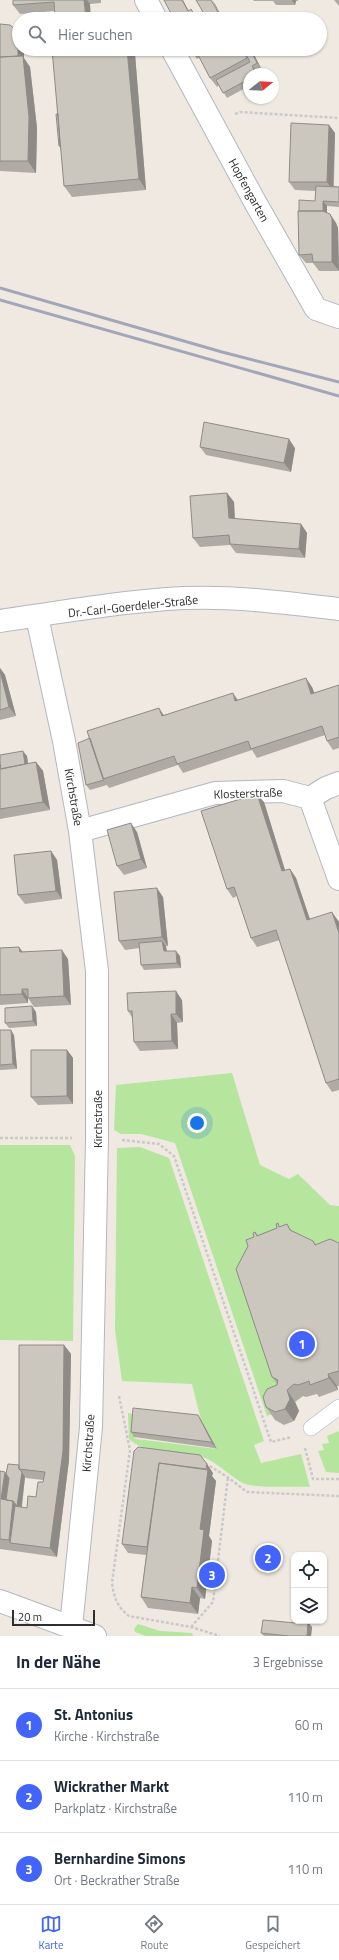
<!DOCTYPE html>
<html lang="de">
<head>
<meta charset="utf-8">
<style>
  :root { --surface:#fff; --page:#f6f6f7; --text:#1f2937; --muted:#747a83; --line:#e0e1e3; --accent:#4264fb }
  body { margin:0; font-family:"Titillium Web",sans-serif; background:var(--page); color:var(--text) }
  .controls { position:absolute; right:12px; bottom:12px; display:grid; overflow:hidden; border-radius:8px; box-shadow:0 1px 3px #0004 }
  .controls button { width:36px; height:36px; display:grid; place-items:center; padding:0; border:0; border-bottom:1px solid var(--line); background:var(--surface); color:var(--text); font:20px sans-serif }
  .compass { position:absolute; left:243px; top:68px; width:36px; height:36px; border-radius:50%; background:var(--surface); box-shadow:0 1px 3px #0004; rotate:72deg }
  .scale { position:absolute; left:12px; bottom:10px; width:83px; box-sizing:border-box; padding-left:4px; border:2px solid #2e2e2e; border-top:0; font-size:11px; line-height:14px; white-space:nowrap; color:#2e2e2e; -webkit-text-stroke:3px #fff; paint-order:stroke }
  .you { position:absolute; left:197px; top:1123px; width:14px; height:14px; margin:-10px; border:3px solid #fff; border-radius:50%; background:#1a73e8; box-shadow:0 0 0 6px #1a73e833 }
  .badge { display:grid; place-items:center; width:26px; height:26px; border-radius:50%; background:var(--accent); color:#fff; font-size:13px; font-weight:700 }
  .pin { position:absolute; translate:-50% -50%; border:2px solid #fff; box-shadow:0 1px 4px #0006 }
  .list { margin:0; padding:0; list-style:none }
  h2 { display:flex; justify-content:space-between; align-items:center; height:52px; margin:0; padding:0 16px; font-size:17px }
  h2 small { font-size:13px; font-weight:400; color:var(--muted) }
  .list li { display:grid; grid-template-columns:26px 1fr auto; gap:12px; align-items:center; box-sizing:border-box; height:72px; padding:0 16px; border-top:1px solid var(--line) }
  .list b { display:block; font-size:15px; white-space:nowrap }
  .list p { margin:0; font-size:13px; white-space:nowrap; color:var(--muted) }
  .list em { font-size:13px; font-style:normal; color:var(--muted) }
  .icon { flex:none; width:22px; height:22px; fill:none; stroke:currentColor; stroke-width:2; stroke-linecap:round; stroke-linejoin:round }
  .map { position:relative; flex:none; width:339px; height:1636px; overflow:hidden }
  .search { position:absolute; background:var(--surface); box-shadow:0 1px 3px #0004; left:12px; right:12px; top:12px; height:44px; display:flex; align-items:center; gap:10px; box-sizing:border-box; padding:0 14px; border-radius:22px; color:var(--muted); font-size:15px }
  .sheet { height:268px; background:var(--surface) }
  nav { display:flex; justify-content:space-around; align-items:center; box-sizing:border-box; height:56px; border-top:1px solid var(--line); background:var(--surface); font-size:11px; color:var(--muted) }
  nav a { display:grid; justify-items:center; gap:2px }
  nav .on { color:var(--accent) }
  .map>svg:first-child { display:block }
</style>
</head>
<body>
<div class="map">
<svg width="339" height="1636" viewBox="0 0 339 1636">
  <rect width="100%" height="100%" fill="#efe9e1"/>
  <path fill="#b6e59e" d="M232,1073L260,1165L289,1179L298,1174L330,1205L339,1206V1251L281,1389L273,1414L267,1416L175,1143L141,1134H121L114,1130L116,1085Z
    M0,1145H70L75,1156L73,1341L0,1340Z
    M140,1147L169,1158L264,1441L254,1445L261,1463L301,1454L310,1487C290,1486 269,1488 249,1485C238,1484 219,1463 205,1458C181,1450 151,1458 129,1439L128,1413L137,1415L134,1437L136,1439L217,1449L201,1420L192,1384L122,1381L115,1330L117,1148Z
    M339,1431V1473L326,1472L318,1451L324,1450L322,1444L329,1443L327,1436Z
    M138,1624L160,1631L192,1633L193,1636H146L135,1632L134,1629Z"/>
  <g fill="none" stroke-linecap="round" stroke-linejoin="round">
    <defs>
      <path id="lane" d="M311,1428L339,1407"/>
      <path id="street" d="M146,0L156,19
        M172,49L255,202L316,309L339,317
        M37,617L64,741L80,831L97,971V1138L91,1427L71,1627
        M0,621C60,612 124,601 184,598C236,596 288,603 339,609
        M310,798L326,788L339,783
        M80,831L215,793L283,791L310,798L339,879"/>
      <path id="secondary" d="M0,1601L95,1636"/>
    </defs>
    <use href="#lane" stroke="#b4b7c1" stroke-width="16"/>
    <use href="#street" stroke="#b4b7c1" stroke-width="24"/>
    <use href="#secondary" stroke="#b4b7c1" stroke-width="24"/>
    <path stroke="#c9c9c9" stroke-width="2.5" stroke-dasharray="3 2" stroke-linecap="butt" d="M235,114L240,112L339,118
      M0,1138H72
      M122,1140L159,1144L174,1156L271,1442L292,1437
      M119,1396L130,1450L112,1583C114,1597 117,1607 129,1616L191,1627L220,1636
      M305,1448L313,1479H339
      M201,1461L226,1476L247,1492L339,1496
      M191,1627L213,1602L228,1477"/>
    <use href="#lane" stroke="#fff" stroke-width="15"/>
    <use href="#street" stroke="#fff" stroke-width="22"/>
    <use href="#secondary" stroke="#fff" stroke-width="22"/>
    <path stroke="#a3a6b8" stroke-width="3" d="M0,288L222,352L339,382
      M0,300L339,396"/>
  </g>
  <path fill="#afaba4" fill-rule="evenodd" d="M13,0H101V3L90,4L54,11L20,14L13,5Z
    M253,0H298V1H296L295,5H276L273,1H254Z
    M334,0H339V6Z
    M0,24L30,67L37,128L36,173L0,171Z
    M52,49H131L135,54L146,190L72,197L64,186L61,149L59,146L58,114Z
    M190,49H251L261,68L249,74V86L227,98L219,85L217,87L210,78L200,57L197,59Z
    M329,125L335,133L334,186L339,187V207L327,206V213L330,214L336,223L338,228L339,271H319L313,263H306L299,255V211L315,201L316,191L295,190L289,182Z
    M200,447L295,448L291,472L206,455Z
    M227,493L234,502L235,519L301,524L307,533L305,558L236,553L230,545L200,547L193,538Z
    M0,668L5,675L16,716L0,720Z
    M339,685V748L333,750L327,741L325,735L257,758L252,750L183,773L178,765L109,788L107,785L90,790L86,785L90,738L164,715L238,700L312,687L314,693Z
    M0,755L27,756L28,764L36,762L43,771L50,810L0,819Z
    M264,802L285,870L290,869L296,878L310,919L338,921L339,922V1090L332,1092L326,1083L280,940L257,947L251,938L237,896L233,898L227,889Z
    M137,832L147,868L124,875L117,866Z
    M51,851L57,860L62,899L25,904L18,895Z
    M163,897L168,946H166L167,951L180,956L181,968L144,970L141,965L140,948L125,950L119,941Z
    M19,947L23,952L68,959L71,1005L34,1007L28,998V1003L0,1005V948Z
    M182,1000L183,1022L177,1023L178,1049L140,1051L134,1042L133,1019L128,1011Z
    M36,1012L37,1026L9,1028L5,1023Z
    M0,1030L14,1035L17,1069L0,1070Z
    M67,1050L73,1058V1104L38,1105L31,1097Z
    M287,1224L292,1231L313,1241L316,1244L339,1243V1386H337L338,1390L319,1397L317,1394L306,1397L303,1396L295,1402L299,1411L294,1421L284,1425L275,1420L266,1407L277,1384L272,1377L254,1237L255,1232L258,1235Z
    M64,1345L71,1354L69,1460L57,1557L0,1549V1471L6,1474L19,1465ZM25,1477L26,1478L43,1480V1482L36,1497L27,1508L22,1507Z
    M198,1415L201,1420L217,1449L214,1448L134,1437L131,1432Z
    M213,1473L212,1476L216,1481L209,1536L212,1541L205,1599L200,1598L198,1614L148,1608L141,1597L146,1555L128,1553L122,1544Z
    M312,1627L311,1636H264L261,1633Z"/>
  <path fill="#8e8b86" d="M84,0H87L90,4L91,19H86Z
    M182,0H183L193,19L188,11Z
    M212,0L215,4L223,19H222Z
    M292,0H295L296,1L295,5Z
    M191,9L197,18L198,19H196Z
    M18,32L19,34V49H24V58L30,67L37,128L36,173L28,161L18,59Z
    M127,49H131L135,54L146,190L139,179Z
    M250,49H251L261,68L257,63Z
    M329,125L335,133L333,191L327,182Z
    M323,201L327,206V219L323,214Z
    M330,214L336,223L338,228L339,271L332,262Z
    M289,439L295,448L291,472L284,463Z
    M227,493L234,502L235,527L229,518Z
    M301,524L307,533L305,558L299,549Z
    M0,668L5,675L16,716L9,707L0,671Z
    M306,678L312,687L318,702L311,694Z
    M233,693L239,702L235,701Z
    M159,708L165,717L162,716Z
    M23,751L27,756L29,773L26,768Z
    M36,762L43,771L50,810L43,802Z
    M257,794L264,802L288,880L282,871Z
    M131,823L137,832L147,868L141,859Z
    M51,851L57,860L62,899L56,891Z
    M290,869L296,878L313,929L307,920Z
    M157,888L163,897L168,946L162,937Z
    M332,912L339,922V933Z
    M162,941L166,946L167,956L164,951Z
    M19,947L25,956L20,952Z
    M62,950L68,959L71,1005L64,996Z
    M176,951L180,956L181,968L177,963Z
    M22,989L28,998V1003L22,994Z
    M176,991L182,1000L183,1022L176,1014Z
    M32,1006L36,1012L37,1026L33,1021Z
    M171,1014L177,1023L178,1049L172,1041Z
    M11,1030L14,1035L17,1069L13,1064Z
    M67,1050L73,1058V1104L67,1096Z
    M64,1345L71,1354L69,1460L57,1557L50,1548Z
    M328,1374L337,1386L338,1390L329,1378Z
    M287,1390L295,1402L299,1411L294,1421L285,1409Z
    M198,1415L201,1420L217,1449L213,1444Z
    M207,1464L213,1473L212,1476L216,1481L209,1536L212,1541L205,1599L197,1588L200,1529Z
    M5,1472L13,1483L5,1505L1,1499Z
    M22,1472L25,1477L17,1544L10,1543L9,1540L13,1501Z
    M192,1587L200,1598L198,1614L190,1603Z
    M308,1622L312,1627L311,1636H307Z"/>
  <path fill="#cbc7bf" stroke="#8e8b86" d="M13,0H84L86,19H55L54,2L13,5Z
    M164,0H182L188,11L191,9L196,19H174Z
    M196,0H211L222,19H207Z
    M0,24L10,25L18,32V56L0,57Z
    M52,49H127L139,179L64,186Z
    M195,49H242L247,58L210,78Z
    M243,49H250L257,63L252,66L256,74H249V79L223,93L216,80L250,62Z
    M23,56L29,117L28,161H0V57Z
    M56,114H58L60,146H59Z
    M291,123L329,125L327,182H289Z
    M316,186L339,187V202L323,201V211H299V200L315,201Z
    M298,211H323L330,214L332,219V262H313L312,254L299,255Z
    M204,422L289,439L284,463L200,447Z
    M227,493L229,518L301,524L299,549L230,544L229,535L193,538L190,496Z
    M0,671L9,707L0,710Z
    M306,678L311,694L339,685V737L327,741L322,726L251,749L248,741L177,764L174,756L103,779L87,731L159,708L162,716L233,693L235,701Z
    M90,738L104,780L86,785L78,743Z
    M23,751L25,764L1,769L0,762V755Z
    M36,762L43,802L0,809V769Z
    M257,794L282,871L290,869L307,920L332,912L339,933V1079L326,1083L276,930L251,938L234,887L227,889L201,811Z
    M131,823L141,859L117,866L107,830Z
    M51,851L56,891L18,895L14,855Z
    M157,888L162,937L119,941L114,892Z
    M162,941L164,951H176L177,963L141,965L139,943Z
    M19,947L20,952L62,950L64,996L28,998V989H22V994L0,995V948Z
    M176,991V1014H171L172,1041L134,1042L132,1011H128L127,993Z
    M32,1006L33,1021L5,1023V1008Z
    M0,1030H11L13,1064L0,1065Z
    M31,1050H67V1096L31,1097Z
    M278,1223L279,1227L287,1224L290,1230L313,1241L315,1245L330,1239L339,1243V1371L328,1374L329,1378L310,1385L309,1381L298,1385L294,1384L287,1390L290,1399L285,1409L275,1412L266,1407L263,1397L267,1389L277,1385L278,1380L272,1377L236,1269L248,1246L246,1240L254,1237L253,1233L255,1232L257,1236L277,1228L276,1224Z
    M19,1345H64L63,1451L50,1548L10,1543L15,1506L27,1508L28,1496L36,1497L38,1482H43L45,1472L19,1469Z
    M133,1408L198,1415L213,1444L210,1442L131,1432Z
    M138,1447L200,1455L207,1464L206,1469L159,1463L147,1547L122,1544L134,1451Z
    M159,1463L208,1470L200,1529L204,1530L197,1588L192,1587L190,1603L141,1597Z
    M8,1464L19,1465V1469L22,1472L17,1506L13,1501L6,1500L9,1478L6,1474Z
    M0,1471L5,1472L1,1499L13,1501L9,1540L0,1539Z
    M263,1620L296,1623V1621L308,1622L307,1636H289L261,1633Z"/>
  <g text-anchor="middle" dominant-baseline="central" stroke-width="3" stroke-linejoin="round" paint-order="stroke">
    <g font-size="12" fill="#2e2e2e" stroke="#fff">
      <text transform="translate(249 190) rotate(61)">Hopfengarten</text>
      <text transform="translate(133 606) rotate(-6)">Dr.-Carl-Goerdeler-Straße</text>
      <text transform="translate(248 793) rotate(-2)">Klosterstraße</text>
      <text transform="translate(74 797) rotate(80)">Kirchstraße</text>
      <text transform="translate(97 1119) rotate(-90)">Kirchstraße</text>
      <text transform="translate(88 1443) rotate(-86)">Kirchstraße</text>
    </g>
  </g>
</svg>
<div class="controls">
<button><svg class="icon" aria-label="locate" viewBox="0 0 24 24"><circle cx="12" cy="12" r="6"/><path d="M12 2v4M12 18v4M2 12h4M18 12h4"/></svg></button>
<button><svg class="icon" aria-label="layers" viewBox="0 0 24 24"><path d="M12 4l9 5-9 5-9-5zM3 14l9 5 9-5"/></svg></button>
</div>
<svg class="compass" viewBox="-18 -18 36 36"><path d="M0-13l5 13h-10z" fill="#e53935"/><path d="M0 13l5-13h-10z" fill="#747a83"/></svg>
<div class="scale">20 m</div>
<div class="you"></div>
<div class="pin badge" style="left:302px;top:1344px">1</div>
<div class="pin badge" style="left:268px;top:1558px">2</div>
<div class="pin badge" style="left:212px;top:1575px">3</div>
<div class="search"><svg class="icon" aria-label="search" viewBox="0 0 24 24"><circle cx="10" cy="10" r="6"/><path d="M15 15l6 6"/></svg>Hier suchen</div>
</div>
<section class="sheet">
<h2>In der Nähe<small>3 Ergebnisse</small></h2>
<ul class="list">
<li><span class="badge">1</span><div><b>St. Antonius</b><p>Kirche · Kirchstraße</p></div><em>60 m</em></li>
<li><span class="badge">2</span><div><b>Wickrather Markt</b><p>Parkplatz · Kirchstraße</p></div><em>110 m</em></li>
<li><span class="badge">3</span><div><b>Bernhardine Simons</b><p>Ort · Beckrather Straße</p></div><em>110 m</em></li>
</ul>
</section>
<nav>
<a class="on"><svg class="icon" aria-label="map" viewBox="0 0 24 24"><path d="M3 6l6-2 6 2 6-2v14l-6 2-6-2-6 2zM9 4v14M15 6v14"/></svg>Karte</a>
<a><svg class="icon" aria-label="directions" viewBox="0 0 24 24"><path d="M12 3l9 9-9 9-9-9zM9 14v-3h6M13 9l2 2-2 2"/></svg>Route</a>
<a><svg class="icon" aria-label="saved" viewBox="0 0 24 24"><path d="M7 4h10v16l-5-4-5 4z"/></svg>Gespeichert</a>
</nav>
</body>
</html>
